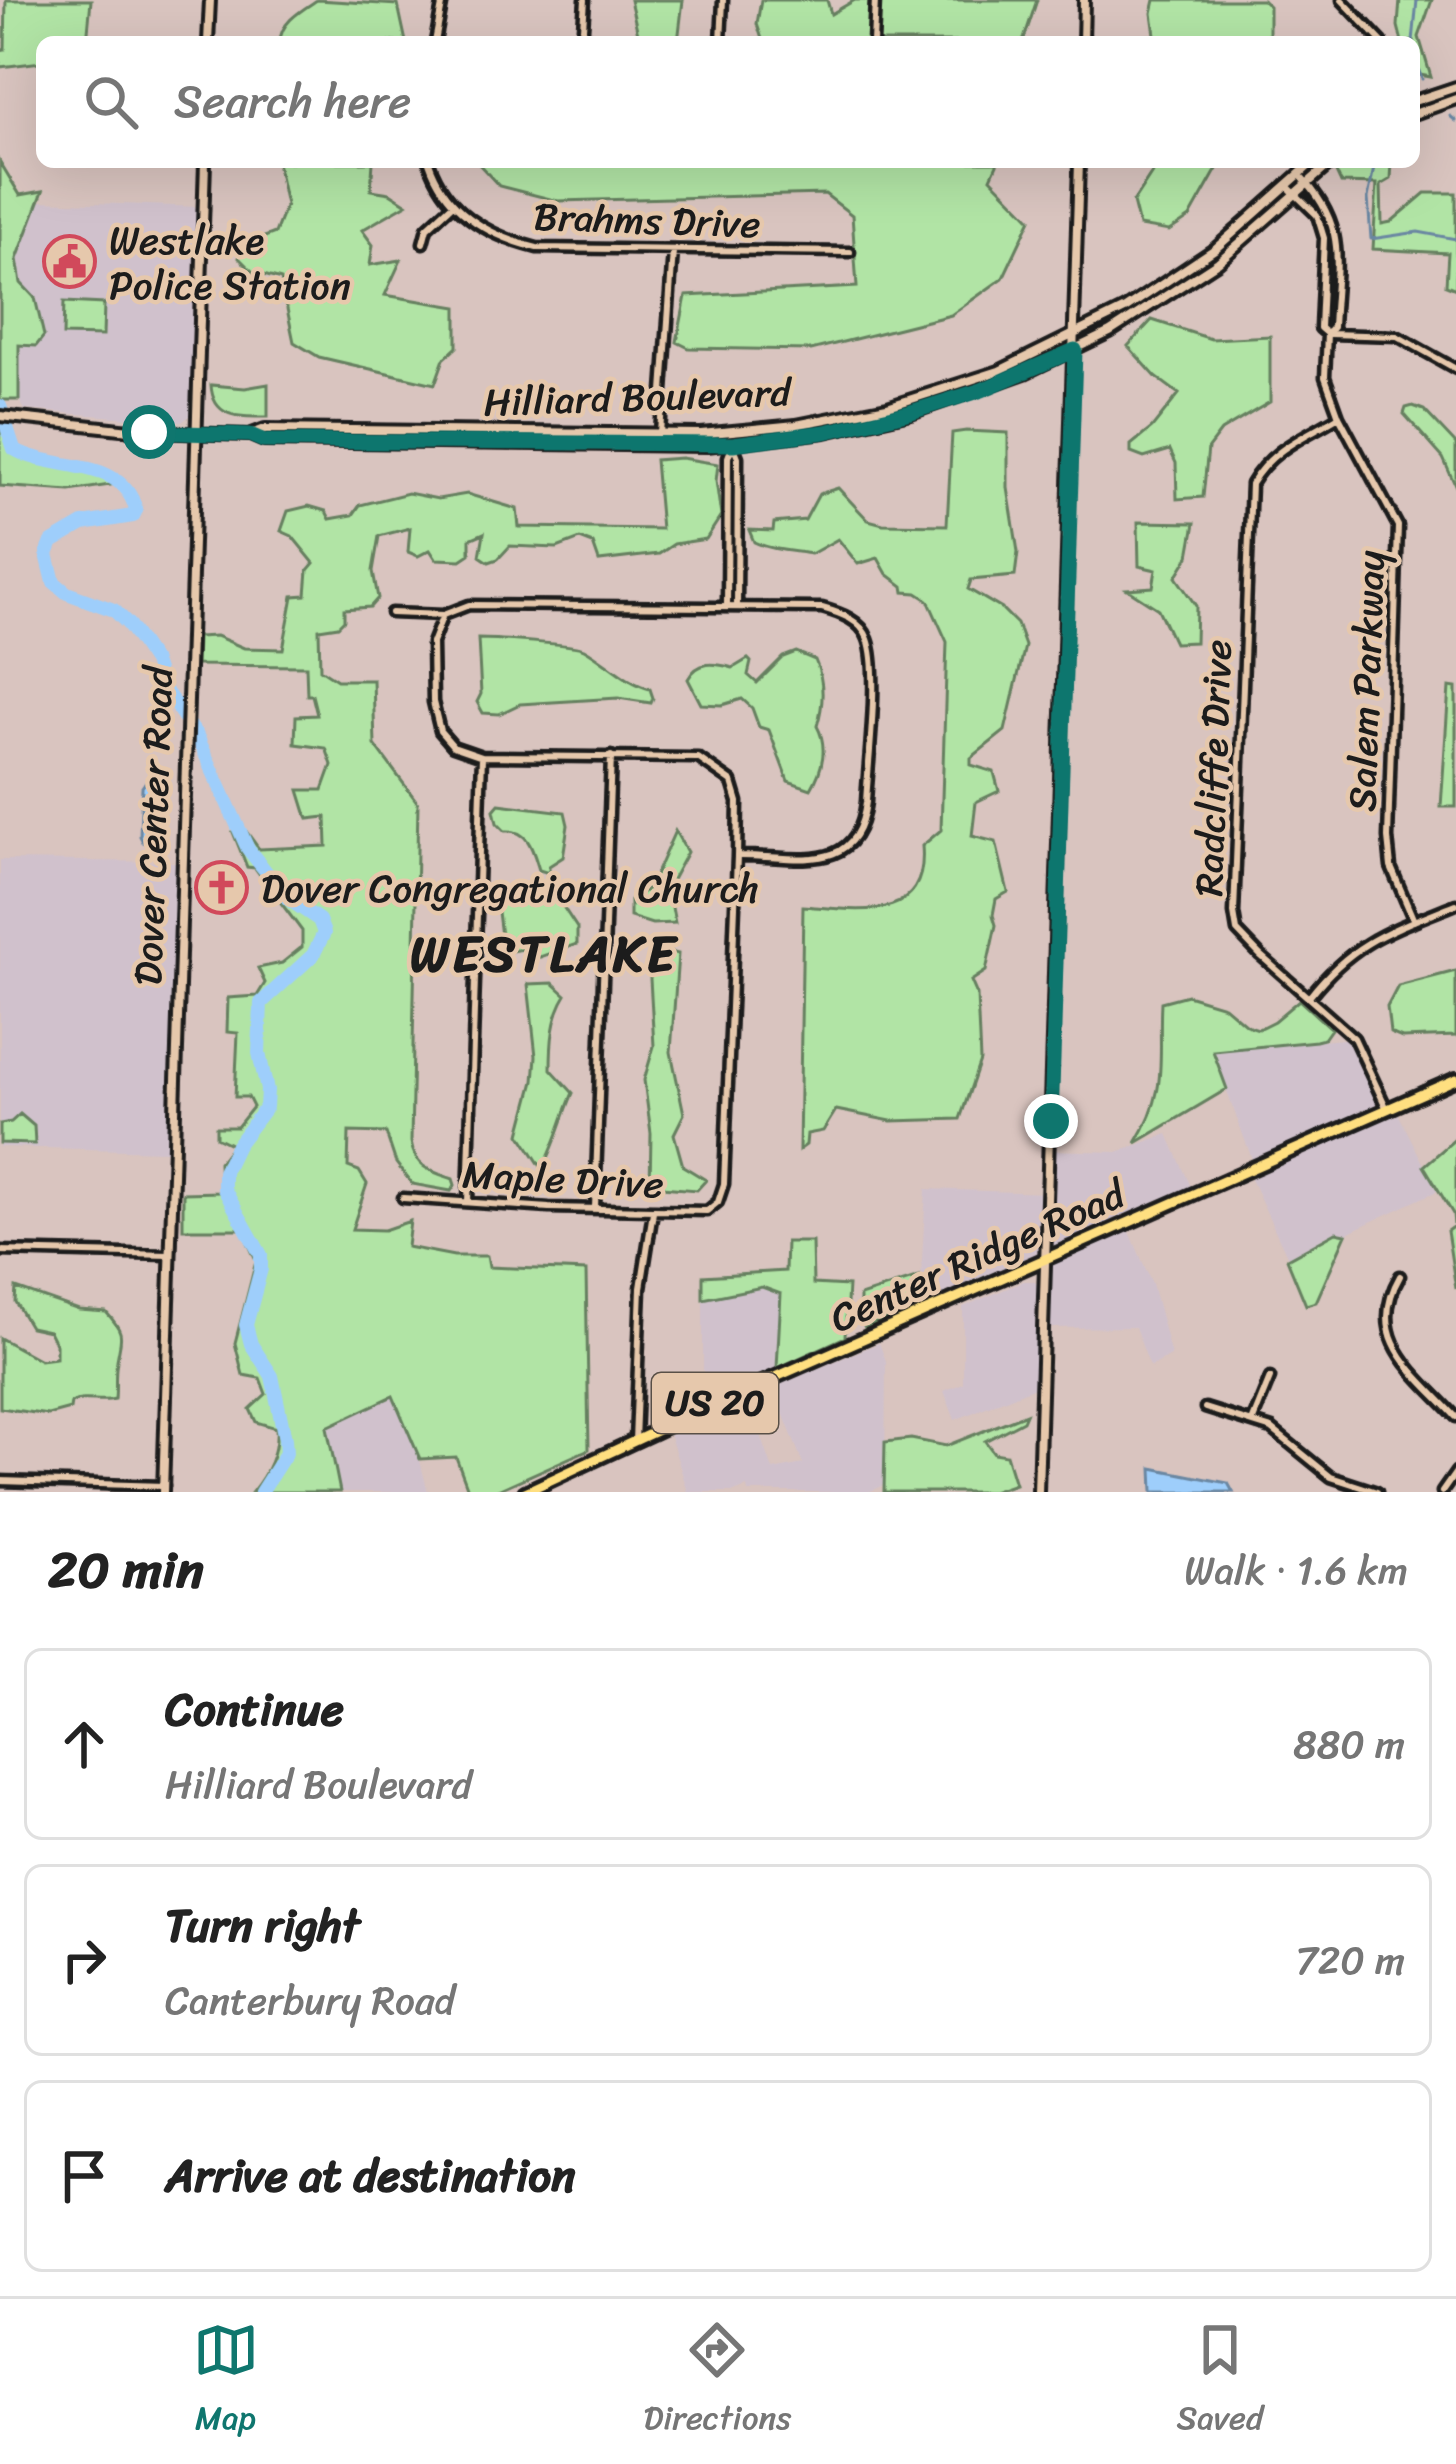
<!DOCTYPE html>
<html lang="en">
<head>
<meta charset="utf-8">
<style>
  :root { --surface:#fff; --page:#f2f2f2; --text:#222; --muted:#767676; --line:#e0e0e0; --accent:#0f766e }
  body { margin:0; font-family:Sriracha,sans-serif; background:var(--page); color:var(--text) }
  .stop { position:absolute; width:36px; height:36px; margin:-27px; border:9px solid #0f766e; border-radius:50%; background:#fff }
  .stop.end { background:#0f766e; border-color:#fff; box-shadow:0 3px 12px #0008 }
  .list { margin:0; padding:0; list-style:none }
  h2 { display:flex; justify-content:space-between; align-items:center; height:156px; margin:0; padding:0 48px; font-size:51px }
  h2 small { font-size:39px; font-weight:400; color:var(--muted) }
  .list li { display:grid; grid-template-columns:78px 1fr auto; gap:36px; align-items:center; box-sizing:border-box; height:192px; margin:0 24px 24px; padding:0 24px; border:3px solid var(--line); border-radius:18px }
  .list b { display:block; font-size:45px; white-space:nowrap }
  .list p { margin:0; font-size:39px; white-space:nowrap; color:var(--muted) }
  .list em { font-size:39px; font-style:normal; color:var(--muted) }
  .icon { flex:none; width:66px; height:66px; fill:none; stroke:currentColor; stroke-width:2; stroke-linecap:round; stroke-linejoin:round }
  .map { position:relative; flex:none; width:1456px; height:1492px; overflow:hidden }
  .search { position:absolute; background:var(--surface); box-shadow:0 12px 48px #0002; left:36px; right:36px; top:36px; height:132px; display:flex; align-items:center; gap:30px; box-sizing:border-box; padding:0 42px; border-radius:18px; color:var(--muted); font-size:45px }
  .sheet { height:804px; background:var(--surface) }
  nav { display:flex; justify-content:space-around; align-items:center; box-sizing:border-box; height:168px; border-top:3px solid var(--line); background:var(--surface); font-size:33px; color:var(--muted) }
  nav a { display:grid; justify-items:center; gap:6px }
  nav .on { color:var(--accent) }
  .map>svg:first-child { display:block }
</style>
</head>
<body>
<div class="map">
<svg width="1456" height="1492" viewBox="0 0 1456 1492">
  <rect width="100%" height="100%" fill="#d9c4bf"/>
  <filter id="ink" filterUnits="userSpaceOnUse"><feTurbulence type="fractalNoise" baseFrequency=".00833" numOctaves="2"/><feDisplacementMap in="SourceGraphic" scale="24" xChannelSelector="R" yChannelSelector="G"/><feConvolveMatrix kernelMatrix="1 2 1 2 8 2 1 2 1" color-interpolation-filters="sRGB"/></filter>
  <g filter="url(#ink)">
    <path fill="#d0c1cc" d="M40,201L201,207L193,392L190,415L182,422L25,410L19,400L18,344L35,298L21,283L17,259Z
      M0,860L176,862L168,1151L0,1147Z
      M1354,1038L1387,1109L1255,1167L1212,1051Z
      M1398,1113L1437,1191L1289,1260L1250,1177Z
      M1168,1134L1194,1194L919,1314L926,1189L1047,1193L1050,1150L1117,1152Z
      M1128,1227L1152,1284L1171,1356L1150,1367L1135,1327L1049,1328L1050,1260Z
      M1024,1281H1034L1039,1287L1037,1386L955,1420L944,1391L963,1383V1307Z
      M763,1287L781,1294L778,1371L703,1404V1299Z
      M879,1343L886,1361L885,1484L869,1492H748L747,1487L734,1492H688L669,1433L748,1397L773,1470L803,1464L773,1387Z
      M393,1396L416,1445L428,1492H340L327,1427Z"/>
    <path fill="#b1e4a5" stroke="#668060" stroke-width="3" d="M6,0H91L87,42H42V62L0,67V50L5,49Z
      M317,0L398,5L406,42H280C280,22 302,10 317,0Z
      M630,0H683L678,42H640Z
      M761,0H827L831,14L855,0H1037L1023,42H763L757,24Z
      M1155,0H1263L1269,6V42H1156L1152,13Z
      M1400,0H1432L1419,37L1431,77L1414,74V42H1402L1398,26Z
      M0,162L20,195L43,191L17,259L21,283L35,298L44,336L36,346L19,345V400H0Z
      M277,162H373L371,190L390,193L407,204L362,230L373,245L370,265L401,260L385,295L457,307V347L444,359L435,384L319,357L294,342L281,280L253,272L239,258L244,245L275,233L286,205Z
      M477,162H998L991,178L1031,219L1003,278L951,315L811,350L689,348L677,342L686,296L857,287L852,215L825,194L558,201L499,186Z
      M1159,162H1221L1190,217L1169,231L1139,226L1133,202Z
      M1346,162H1392L1391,179L1381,185L1382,224L1391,222L1425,193H1456V289L1446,285L1448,253L1373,249L1377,184L1341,183L1335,170Z
      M64,302L104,304L103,336L63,335Z
      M1152,320L1211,339L1270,336V402L1221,431L1208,448L1203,497L1177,499L1176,463L1170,450L1144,458L1131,453V445L1152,428L1179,394L1156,377L1128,346Z
      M268,384V417C240,417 213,419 211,385L245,388Z
      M1413,406L1424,410L1456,444V487L1443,458L1404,414L1406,408Z
      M0,430C11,438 14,451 28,458C57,470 89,464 117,480V484L70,491L0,486Z
      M966,431L1008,433V488L1018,552L1015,576L971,580L968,589L1002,609L1017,624L1025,646L1005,731L971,758V765L994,772L999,791L976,802L972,836L996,842L1008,892L996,899L993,915L996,925L986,971L971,981L977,995L980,1061L960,1119L891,1121L836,1110L823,1131L807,1134L806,1145L799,1150L803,906C856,910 929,925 922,846L941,830L947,642L928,600L917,593L904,592L903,586L887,574L878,558L858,564L838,539L811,554C793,551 771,550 754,542L749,530L773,531L774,523L805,520L819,494L838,488L868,520L883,524L947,525L952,433Z
      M681,458L718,464L716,481L721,516L706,539L674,544L659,554L599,561L593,544L580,539L557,548L510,546L498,559L489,562L480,556L484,533L470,539V554L461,560L436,559L430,550L418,556L408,552L410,528L379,536L373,571L378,598L370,607L344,609V620L338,626L319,629L320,669L337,680H373L375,745L418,803L411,1142C415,1168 430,1171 453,1179L455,1185L451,1191L412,1184L396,1163L386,1133L349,1132L348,1167L359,1171L367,1184L352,1229L384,1230L410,1221L407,1247L454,1256H487L489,1267L586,1271L589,1449L493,1492H469L456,1457L420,1459L393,1396L327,1427L340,1492H252C267,1473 278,1453 276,1428L256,1422L250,1409L266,1394L260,1378L243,1375L235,1343L256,1261L242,1229H183V1193L220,1192L219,1162L232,1145L216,1137V1127H237L253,1107L248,1097H235L238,1033L227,1032L228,998L257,996L265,983L258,968L282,963L302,947V931L255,868L247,867L233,832L246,831L259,849L327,846L326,817L308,819L299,790H323L332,765L326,748L295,744L296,716L317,715L312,695H307L306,666L196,665L197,637L216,636L244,648L283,649L293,596L306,595L308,570L314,563L292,536L281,531L288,511L309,506L326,511L330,519L353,515L360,505L408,493L438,499L467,494L517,509L519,527L661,529L655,460Z
      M1138,522L1195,523L1189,556L1176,577L1196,606L1195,642L1174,643L1158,609L1127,589L1153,587L1156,570L1139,566Z
      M478,639C493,639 575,644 584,649C607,662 625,682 650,689L653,698L651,703L618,698L520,704L499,714L483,713L477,702L481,694Z
      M796,652L815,660C825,682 824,703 817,726C828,746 823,769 811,789L788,781L769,730L759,727L752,708L742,699L722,705L701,704L688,679C698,660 715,663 733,668L748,659L751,662L748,675L757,683L783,657Z
      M1449,687L1456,688V807H1441Z
      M499,804L565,812L568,825L563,857L549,866V873L539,870C533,851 529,829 505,831L497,823L494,810Z
      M675,831L687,852L668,887L675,923L652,924L630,917V901L650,887Z
      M554,893L577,928V944L540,957L524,949L503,952L497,904L501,899Z
      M655,949L678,954L671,1052L684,1114L674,1134L683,1166L706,1180L697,1190L650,1186L651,1133L644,1080L654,1046L650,979Z
      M1456,971V1036L1402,1038L1390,1033L1387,1007L1398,986Z
      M553,983L566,995C552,1017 551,1044 551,1069L573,1093C564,1112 552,1157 542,1168L520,1134L534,1081L536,1056L528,984Z
      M1187,995L1224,1006L1246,1025L1258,1029L1274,1021L1299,1000L1331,1029L1324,1039L1316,1041L1213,1051L1227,1089L1136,1143C1169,1089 1158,1060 1161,1002Z
      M20,1114L34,1126L35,1144L0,1143V1124L11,1122Z
      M1456,1138V1289L1447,1231L1454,1226L1453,1214L1424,1166Z
      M1336,1232L1346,1234L1316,1302L1306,1305L1287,1259Z
      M786,1242H812L813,1284L848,1286L845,1337L777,1368L781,1294L762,1287L703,1299V1276L785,1271Z
      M919,1277V1302L865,1328L860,1316V1296Z
      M16,1288L79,1310L106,1312C129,1337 119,1337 116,1368C115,1378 116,1389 115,1399C100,1403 84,1396 71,1403L70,1409L48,1415L0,1408V1338L40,1360L56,1358V1345L49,1331L30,1327L15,1302Z
      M1026,1414L1023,1421L985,1441L994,1453L1006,1455L1015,1484L992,1492H884L885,1442L911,1439L946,1446Z"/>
    <path fill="#9ecefb" stroke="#6a87a2" stroke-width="3" d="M147,780L157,786L159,839L150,844L143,842L140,836L142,787Z
      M1152,1468L1228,1483L1233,1492H1153Z"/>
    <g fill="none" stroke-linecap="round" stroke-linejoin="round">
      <path stroke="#6a87a2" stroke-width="3" d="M1413,42L1417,0
        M1414,58L1422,79
        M1450,116L1456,121
        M1375,162L1368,198L1371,239L1418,232L1456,239"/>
      <path stroke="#9ecefb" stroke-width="14" d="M0,406L14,449C54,473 122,455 136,510L133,516L83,524L52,542L47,554L54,582L67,593L114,610L129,625L154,662L162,686L197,736L248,849L288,899L319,920L324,933L313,955L261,1003L259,1053L267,1090L266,1107L237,1145L224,1172V1189L261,1255V1269L246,1325L251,1344L272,1376L285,1439L286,1453L261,1492"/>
      <defs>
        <path id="street" d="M1342,0L1382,42
          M435,42L443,0
          M582,42L585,0
          M721,42L723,0
          M873,42L875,0
          M429,162C446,212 488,236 537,248L850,252
          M1299,174C1349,227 1336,260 1333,327L1327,334
          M1286,185L1317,215L1324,238L1320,328L1327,334L1325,377L1339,416L1398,526L1388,838L1391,867L1414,921
          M423,243L427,228L453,204
          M1330,334L1397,336L1456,369
          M1339,416C1305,437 1272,448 1251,484L1234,913L1237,931L1260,955L1354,1038L1387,1109
          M660,433L673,251
          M733,444L738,457L737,607
          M727,607L728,457L733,444
          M391,613L443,615L469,605L822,608C840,613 861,620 868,639C880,671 868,764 866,802C857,878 795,855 737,856
          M1310,996C1354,940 1392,930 1456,904
          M403,1198L549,1208L707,1211L718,1202L724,1184L737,856L738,802L732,782L698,758L482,756L453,746L440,731L433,702L432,643L443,615
          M468,1202L482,756
          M595,1208L611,756
          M0,1251L170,1255
          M1400,1276C1364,1339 1416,1373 1456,1417
          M1205,1408L1272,1429L1331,1477L1377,1492
          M1253,1420L1270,1378
          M635,1441L641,1288L653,1212
          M0,1481L164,1486
          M1442,1492L1456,1472"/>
        <path id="secondary" d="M208,42L210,0
          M1083,42L1084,0
          M1414,101L1456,87
          M1414,114L1456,99
          M0,416L149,432L250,435L264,441L707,446L825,432L911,413L1025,373L1110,332L1218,262L1332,162
          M252,434L265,429L701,434L796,425L887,407L999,371L1125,309L1215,249L1313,162
          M163,1492L205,162
          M1038,1492L1079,162"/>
        <path id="primary" d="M525,1492L712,1405L1456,1079"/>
      </defs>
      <use href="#street" stroke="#1c1c1c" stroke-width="15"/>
      <use href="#secondary" stroke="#1c1c1c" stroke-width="16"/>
      <use href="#primary" stroke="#1c1c1c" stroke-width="18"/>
      <use href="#street" stroke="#e6c8ac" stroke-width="6"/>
      <use href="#secondary" stroke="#e6c8ac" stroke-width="8"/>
      <use href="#primary" stroke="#ffdf80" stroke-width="9"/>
    </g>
  </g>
  <g fill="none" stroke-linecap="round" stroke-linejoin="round" filter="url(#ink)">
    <path stroke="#0f766e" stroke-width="15" d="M149,432L250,435L264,441L733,444L825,432L911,412L982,390L1075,350L1051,1121"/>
  </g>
  <defs>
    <symbol id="civic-ring" viewBox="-11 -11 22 22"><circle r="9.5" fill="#e6c8ac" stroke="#d1495b" stroke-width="1.5"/><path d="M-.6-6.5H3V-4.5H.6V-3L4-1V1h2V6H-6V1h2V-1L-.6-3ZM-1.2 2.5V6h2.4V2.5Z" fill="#d1495b"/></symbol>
    <symbol id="church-ring" viewBox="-11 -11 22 22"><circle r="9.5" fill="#e6c8ac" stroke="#d1495b" stroke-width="1.5"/><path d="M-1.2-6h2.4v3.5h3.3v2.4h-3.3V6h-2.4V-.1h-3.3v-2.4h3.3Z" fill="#d1495b"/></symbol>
  </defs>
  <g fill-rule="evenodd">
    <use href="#civic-ring" x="40" y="232" width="59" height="59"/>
    <use href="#church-ring" x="192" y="858" width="59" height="59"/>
  </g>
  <g text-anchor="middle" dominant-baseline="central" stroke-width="9" stroke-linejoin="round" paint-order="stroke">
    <rect fill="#e6c8ac" stroke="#595047" stroke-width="3" x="652" y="1373" width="126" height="60" rx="9"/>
    <g font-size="36" font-weight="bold" fill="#1c1c1c">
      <text x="715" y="1403">US 20</text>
    </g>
    <g font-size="39" fill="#1c1c1c" stroke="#e6c8ac">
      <text transform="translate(647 220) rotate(2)">Brahms Drive</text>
      <text transform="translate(637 397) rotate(-2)">Hilliard Boulevard</text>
      <text transform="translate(1366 681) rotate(-88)">Salem Parkway</text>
      <text transform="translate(1213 768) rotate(-88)">Radcliffe Drive</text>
      <text transform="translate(153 826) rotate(-88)">Dover Center Road</text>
      <text transform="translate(563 1179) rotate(3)">Maple Drive</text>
      <text transform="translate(977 1256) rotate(-24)">Center Ridge Road</text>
    </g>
    <g font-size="39" fill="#1c1c1c" stroke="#e6c8ac" text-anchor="start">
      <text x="109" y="240">Westlake<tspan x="109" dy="45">Police Station</tspan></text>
      <text x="261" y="888">Dover Congregational Church</text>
    </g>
    <g font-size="51" font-weight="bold" letter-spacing="3" fill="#1c1c1c" stroke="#e6c8ac">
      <text x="544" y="954">WESTLAKE</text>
    </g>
  </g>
</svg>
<div class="stop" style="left:149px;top:432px"></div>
<div class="stop end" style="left:1051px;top:1121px"></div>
<div class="search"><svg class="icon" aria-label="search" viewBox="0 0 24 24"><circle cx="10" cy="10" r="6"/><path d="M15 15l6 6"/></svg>Search here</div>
</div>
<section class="sheet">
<h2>20 min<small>Walk · 1.6 km</small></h2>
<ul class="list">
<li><svg class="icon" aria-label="ahead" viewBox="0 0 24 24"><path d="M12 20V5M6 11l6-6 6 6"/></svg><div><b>Continue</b><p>Hilliard Boulevard</p></div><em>880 m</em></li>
<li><svg class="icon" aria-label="right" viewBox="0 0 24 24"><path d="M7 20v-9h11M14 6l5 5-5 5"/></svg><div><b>Turn right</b><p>Canterbury Road</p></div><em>720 m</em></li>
<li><svg class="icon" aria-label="arrive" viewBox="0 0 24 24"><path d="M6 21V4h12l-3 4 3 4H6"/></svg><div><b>Arrive at destination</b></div></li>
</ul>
</section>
<nav>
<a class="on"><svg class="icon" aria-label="map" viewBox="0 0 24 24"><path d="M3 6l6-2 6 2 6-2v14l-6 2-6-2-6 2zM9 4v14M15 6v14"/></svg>Map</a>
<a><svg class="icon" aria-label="directions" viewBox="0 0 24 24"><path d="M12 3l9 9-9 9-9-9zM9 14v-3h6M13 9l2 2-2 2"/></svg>Directions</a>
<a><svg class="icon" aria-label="saved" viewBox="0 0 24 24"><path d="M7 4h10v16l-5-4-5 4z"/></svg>Saved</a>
</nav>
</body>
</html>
